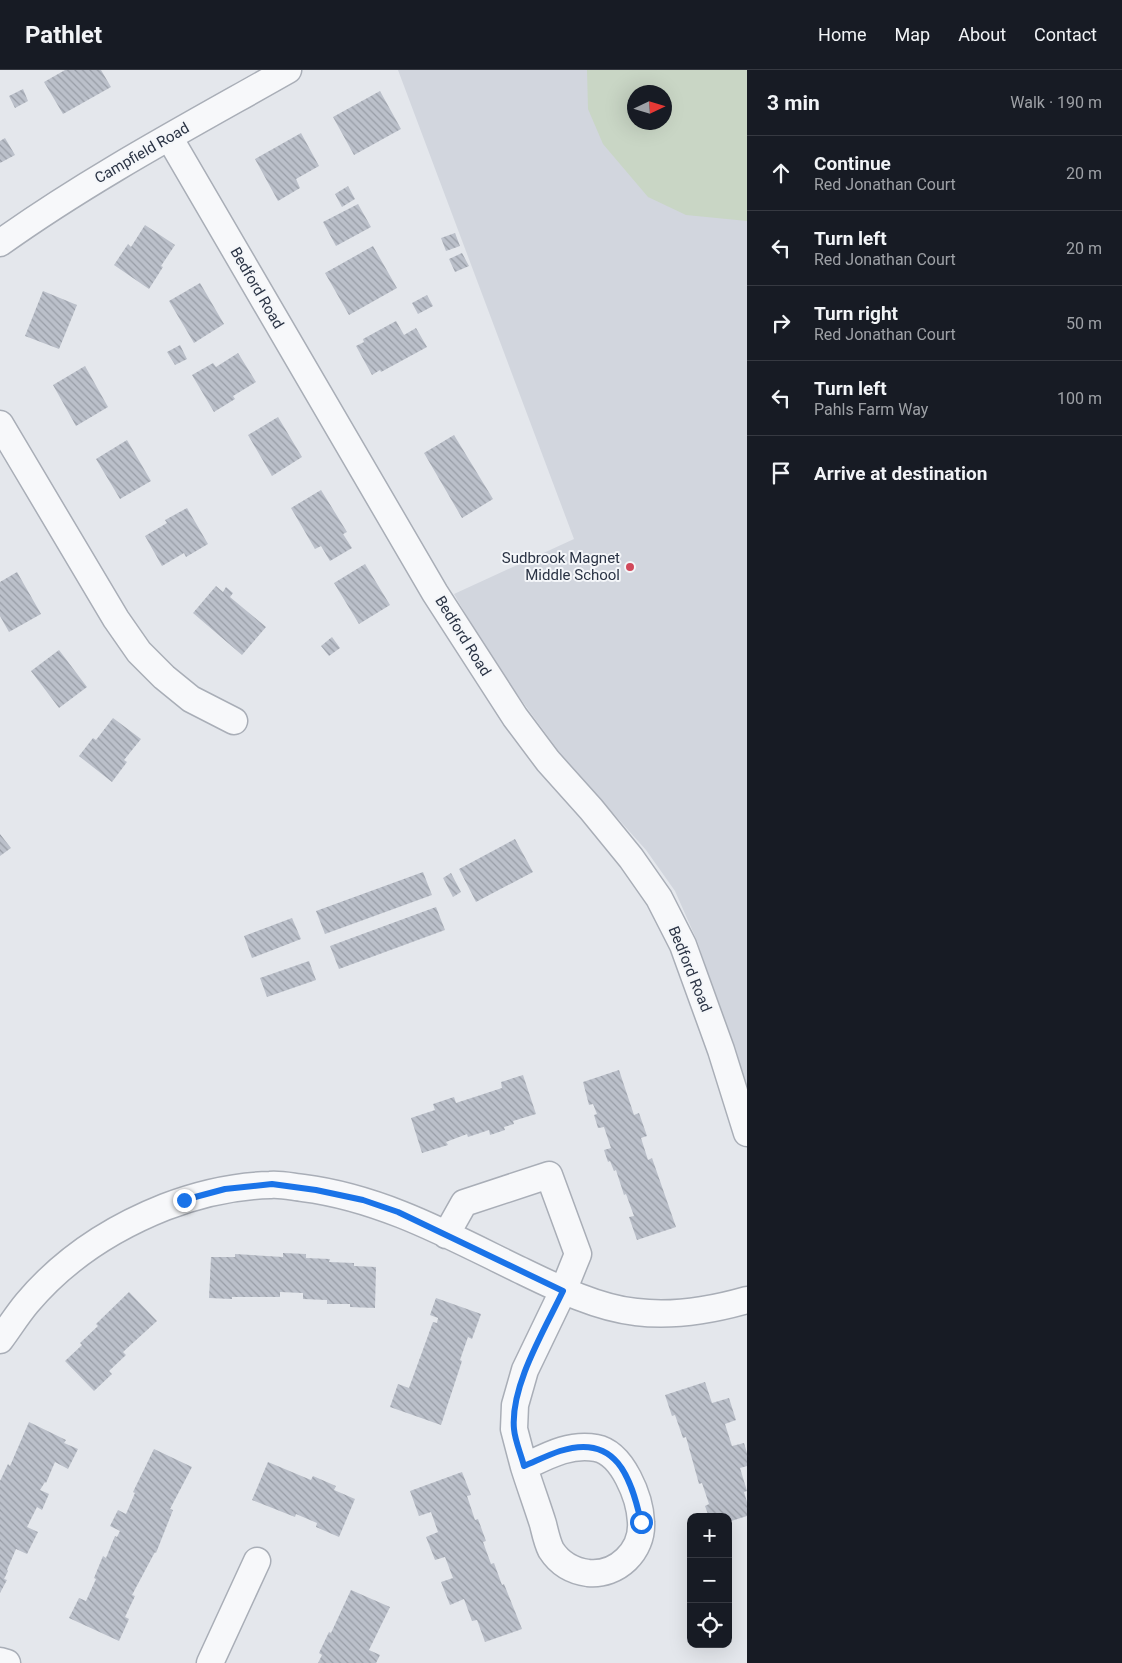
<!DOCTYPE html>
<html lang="en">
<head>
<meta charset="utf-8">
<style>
  :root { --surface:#171b24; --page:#242831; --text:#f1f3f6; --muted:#9ea1a6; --line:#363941 }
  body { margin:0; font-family:Roboto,sans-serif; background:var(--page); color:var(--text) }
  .controls { position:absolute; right:15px; bottom:15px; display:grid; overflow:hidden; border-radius:10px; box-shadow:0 5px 20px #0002 }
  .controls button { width:45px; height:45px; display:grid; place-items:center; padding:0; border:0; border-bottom:1px solid var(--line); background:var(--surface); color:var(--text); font:25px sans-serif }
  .compass { position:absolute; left:627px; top:15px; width:45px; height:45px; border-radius:50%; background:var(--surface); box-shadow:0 5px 20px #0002; rotate:86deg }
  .stop { position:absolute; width:15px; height:15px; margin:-11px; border:4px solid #1a73e8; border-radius:50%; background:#fff }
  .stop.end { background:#1a73e8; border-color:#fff; box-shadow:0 1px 5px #0008 }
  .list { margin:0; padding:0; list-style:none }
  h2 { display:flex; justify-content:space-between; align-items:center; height:65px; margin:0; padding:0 20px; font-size:21px }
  h2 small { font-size:16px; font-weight:400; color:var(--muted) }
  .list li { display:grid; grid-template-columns:32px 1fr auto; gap:15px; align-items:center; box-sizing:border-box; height:75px; padding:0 20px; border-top:1px solid var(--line) }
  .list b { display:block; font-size:19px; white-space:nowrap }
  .list p { margin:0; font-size:16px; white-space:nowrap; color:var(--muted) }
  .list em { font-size:16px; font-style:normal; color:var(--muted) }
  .icon { flex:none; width:28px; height:28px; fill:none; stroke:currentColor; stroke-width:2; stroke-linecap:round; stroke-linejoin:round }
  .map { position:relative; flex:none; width:747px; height:1593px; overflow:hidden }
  header { display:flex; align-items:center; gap:30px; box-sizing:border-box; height:70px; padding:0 25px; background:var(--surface); border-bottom:1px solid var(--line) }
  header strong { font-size:24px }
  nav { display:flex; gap:28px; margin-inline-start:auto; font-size:18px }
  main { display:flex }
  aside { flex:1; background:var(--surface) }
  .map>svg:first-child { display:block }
</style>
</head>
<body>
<header>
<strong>Pathlet</strong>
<nav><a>Home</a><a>Map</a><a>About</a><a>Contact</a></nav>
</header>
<main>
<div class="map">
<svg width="747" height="1593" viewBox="0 0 747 1593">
  <defs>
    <pattern id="building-back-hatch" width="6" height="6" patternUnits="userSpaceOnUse" patternTransform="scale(1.25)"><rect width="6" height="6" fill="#bbc0ca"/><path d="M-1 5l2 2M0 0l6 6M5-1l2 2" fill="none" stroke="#989da6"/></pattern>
  </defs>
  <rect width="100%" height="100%" fill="#e4e7ec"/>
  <path fill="#d2d6de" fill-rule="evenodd" d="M398,0H747V1020L698,873L675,821L646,780L563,687L530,642L491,588L454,524L574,469ZM634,22H664V52H634Z"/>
  <path fill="#c9d6c5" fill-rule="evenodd" d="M587,0H747V151L686,145L648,127L603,74L588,39ZM634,22H664V52H634Z"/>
  <path fill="url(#building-back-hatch)" d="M65,0H101L111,17L63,44L44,12Z
    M23,19L28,31L15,38L9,26Z
    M380,21L401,59L354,85L333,47Z
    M301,63L319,96L296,109L300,118L278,131L255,89Z
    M5,68L15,85L0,93V71Z
    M348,116L355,129L342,137L335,124Z
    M358,134L371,157L336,176L323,152Z
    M145,155L175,175L161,196L163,197L149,219L114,195L128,174L131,177Z
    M455,163L460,176L446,181L441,168Z
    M373,176L397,218L349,245L325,203Z
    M462,183L469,196L455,202L449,189Z
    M200,213L224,254L194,273L169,231Z
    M43,221L77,235L59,279L25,266Z
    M427,225L433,236L418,244L412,233Z
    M396,251L404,265L416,258L427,277L381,302L380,300L372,305L356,276L364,272L363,269Z
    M180,275L187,289L175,295L167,282Z
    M238,283L256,312L233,326L235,329L214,342L192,305L213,293L216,297Z
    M85,296L108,337L76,356L53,315Z
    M278,347L302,387L272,406L248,365Z
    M454,365L493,429L462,448L424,383Z
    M127,370L151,411L120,429L96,389Z
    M321,420L347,462L343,464L352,478L330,491L321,476L315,479L291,438Z
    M187,438L208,474L186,487L184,483L162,496L145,466L167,453L165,450Z
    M365,494L390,535L359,554L334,513Z
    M17,502L41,544L9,562L0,546V512Z
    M216,516L223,522L226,517L233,523L230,527L266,557L242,585L193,543Z
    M332,567L340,578L329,586L321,576Z
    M59,580L87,617L59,638L31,601Z
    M113,648L141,669L124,690L127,692L112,712L79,686L93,668L96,670Z
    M0,764L11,778L0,786Z
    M515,769L533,802L476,832L459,799Z
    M423,802L432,825L325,864L316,841Z
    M451,803L461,822L453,827L443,808Z
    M436,837L445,860L339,899L330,876Z
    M292,848L301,869L252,888L244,866Z
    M309,891L316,910L267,927L260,908Z
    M619,1000L634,1045L639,1043L647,1066L641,1068L648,1090L652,1088L676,1157L637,1170L629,1147L634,1146L626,1124L624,1125L616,1100L614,1101L610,1091L608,1092L604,1080L611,1078L604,1057L598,1058L594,1045L597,1044L593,1034L589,1035L583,1012Z
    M523,1005L536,1044L513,1051L514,1054L504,1057L505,1060L490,1065L489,1060L468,1067L467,1064L446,1072L448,1075L422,1083L411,1048L435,1040L433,1034L454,1027L456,1033L502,1018L501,1012Z
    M283,1183L306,1184V1188L330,1189L329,1192L354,1193V1196L376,1197L375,1238L350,1237V1234H327V1230L303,1229V1223L280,1222V1227H232V1229L209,1228L211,1187H235V1184L283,1187Z
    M129,1222L157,1251L123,1282L126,1285L109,1301L112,1304L94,1321L65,1291L82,1275L80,1273L98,1256L96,1254Z
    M436,1228L481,1244L472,1269L468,1267L460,1290L462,1291L441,1355L390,1337L398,1314L409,1318L433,1252L437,1253L438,1248L430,1245Z
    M705,1312L712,1333L729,1328L736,1350L725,1354L732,1376L744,1373L747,1383V1396L740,1398L747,1421L744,1422L747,1432V1446L728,1452V1447H709L705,1436L709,1434L702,1413L699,1414L686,1367L683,1368L675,1345L672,1346L665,1325Z
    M29,1352L66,1370L64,1373L78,1379L68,1399L55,1392L46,1413L45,1412L40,1420L49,1424L42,1440L37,1437L27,1457L38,1462L27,1484L16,1479L7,1500L8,1501L4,1509L7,1510L0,1523V1411L8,1394L10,1396Z
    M154,1379L192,1397L170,1439L173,1440L156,1483L155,1482L132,1525L135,1526L125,1547L129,1549L119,1571L69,1548L79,1528L86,1531L96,1509L94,1508L103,1486L106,1488L115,1466L117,1467L120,1461L110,1456L118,1440L126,1444L135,1423L133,1422Z
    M268,1392L311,1410L313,1406L336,1416L334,1420L355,1429L339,1467L316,1457L317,1453L296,1444L295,1447L252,1430Z
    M462,1402L471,1425L467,1426L475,1450L478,1449L486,1471L483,1472L491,1494L494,1493L502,1515L504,1514L522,1559L485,1572L477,1550L472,1551L464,1529L450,1535L441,1512L453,1508L445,1487L435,1490L426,1467L438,1462L431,1442L419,1446L410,1421Z
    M351,1520L390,1537L369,1580L380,1585L376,1593H318L322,1585L319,1583L329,1562L331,1563Z"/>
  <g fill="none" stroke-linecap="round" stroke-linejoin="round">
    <defs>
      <path id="minor" d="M169,67L435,523L515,647L548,691L591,739L631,788L659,828L683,875L721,980L747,1063
        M0,173C91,108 191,55 288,0
        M0,354L116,549L139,582L164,607L191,629L234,651
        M446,1165L464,1133L549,1105L578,1184L563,1221L525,1300L515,1335L514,1359L524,1397C547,1386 570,1373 596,1378C623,1383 640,1428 641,1452C643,1481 617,1506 588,1503C573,1501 560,1494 551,1480C547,1472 545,1462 543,1454C537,1435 530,1416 524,1397
        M0,1270C9,1258 17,1245 27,1233C64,1189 112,1158 165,1137C199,1124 234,1116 270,1115C281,1114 293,1117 303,1118C382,1128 450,1166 520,1200C555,1217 597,1238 636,1242C674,1247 712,1240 747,1230
        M0,1591L7,1593
        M210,1593L257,1491"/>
    </defs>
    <use href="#minor" stroke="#a9aeb7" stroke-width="29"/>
    <use href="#minor" stroke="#f7f8fa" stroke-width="26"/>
  </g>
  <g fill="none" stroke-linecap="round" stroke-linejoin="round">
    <path stroke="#1a73e8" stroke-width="6" d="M184,1130L225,1119L272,1114L316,1120L363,1130L398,1142L563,1221C545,1259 510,1316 514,1359C515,1371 521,1384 524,1396C536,1391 548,1385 560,1381C616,1363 631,1407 641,1452"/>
  </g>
  <circle fill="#d1495b" stroke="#f4f6f9" stroke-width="2" cx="630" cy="497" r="5"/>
  <g text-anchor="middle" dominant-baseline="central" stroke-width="4" stroke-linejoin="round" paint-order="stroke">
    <g font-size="15" fill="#2b3445" stroke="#f4f6f9">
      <text transform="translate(142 83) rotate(-30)">Campfield Road</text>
      <text transform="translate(257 218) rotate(60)">Bedford Road</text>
      <text transform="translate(463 566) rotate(58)">Bedford Road</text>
      <text transform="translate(690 899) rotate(68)">Bedford Road</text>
    </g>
    <g font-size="15" fill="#2b3445" stroke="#f4f6f9" text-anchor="end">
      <text x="620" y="488">Sudbrook Magnet<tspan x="620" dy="17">Middle School</tspan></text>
    </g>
  </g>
</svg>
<div class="controls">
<button>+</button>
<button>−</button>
<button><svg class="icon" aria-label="locate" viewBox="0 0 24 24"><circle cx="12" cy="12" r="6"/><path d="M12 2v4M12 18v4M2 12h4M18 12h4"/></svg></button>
</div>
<svg class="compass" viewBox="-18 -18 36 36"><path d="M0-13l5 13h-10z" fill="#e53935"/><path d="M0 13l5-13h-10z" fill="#9ea1a6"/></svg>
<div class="stop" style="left:641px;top:1452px"></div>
<div class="stop end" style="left:184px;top:1130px"></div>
</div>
<aside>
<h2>3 min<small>Walk · 190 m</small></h2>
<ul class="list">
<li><svg class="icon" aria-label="ahead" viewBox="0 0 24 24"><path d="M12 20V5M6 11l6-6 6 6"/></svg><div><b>Continue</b><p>Red Jonathan Court</p></div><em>20 m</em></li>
<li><svg class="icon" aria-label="left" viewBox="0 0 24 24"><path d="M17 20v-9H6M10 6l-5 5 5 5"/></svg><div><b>Turn left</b><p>Red Jonathan Court</p></div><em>20 m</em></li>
<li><svg class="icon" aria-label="right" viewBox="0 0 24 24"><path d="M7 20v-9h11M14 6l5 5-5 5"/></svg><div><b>Turn right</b><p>Red Jonathan Court</p></div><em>50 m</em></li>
<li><svg class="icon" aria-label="left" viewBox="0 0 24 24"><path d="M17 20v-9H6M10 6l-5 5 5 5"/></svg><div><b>Turn left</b><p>Pahls Farm Way</p></div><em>100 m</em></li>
<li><svg class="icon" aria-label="arrive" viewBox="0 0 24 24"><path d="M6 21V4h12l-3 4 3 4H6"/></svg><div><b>Arrive at destination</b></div></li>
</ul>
</aside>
</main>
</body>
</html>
